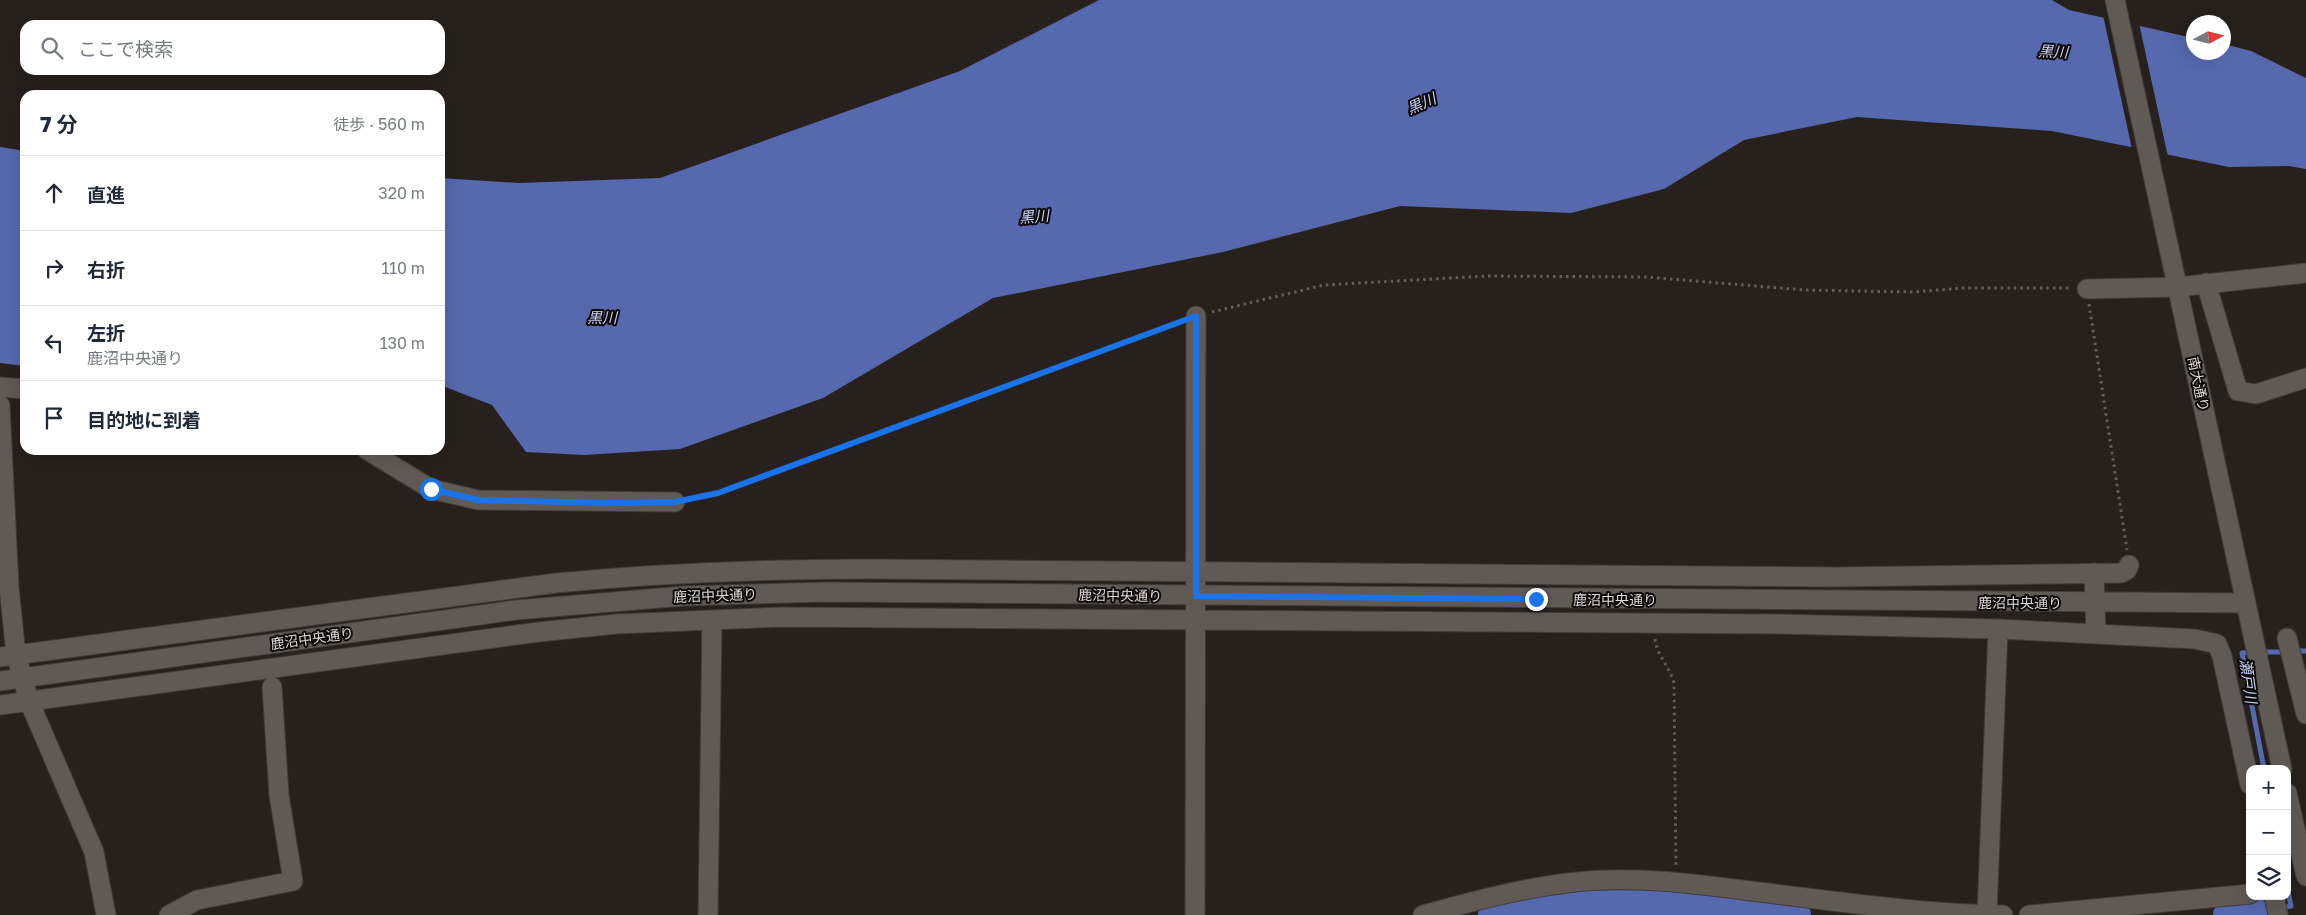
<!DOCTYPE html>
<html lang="ja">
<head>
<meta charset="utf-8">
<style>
  :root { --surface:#fff; --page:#f2f2f3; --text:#1f2937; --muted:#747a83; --line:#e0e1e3 }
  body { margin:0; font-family:"Golos Text","Noto Sans JP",sans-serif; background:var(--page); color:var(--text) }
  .controls { position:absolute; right:15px; bottom:15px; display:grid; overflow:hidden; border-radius:10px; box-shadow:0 5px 20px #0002 }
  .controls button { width:45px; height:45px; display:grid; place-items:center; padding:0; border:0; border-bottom:1px solid var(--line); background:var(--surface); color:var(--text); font:25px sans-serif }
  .compass { position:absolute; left:2186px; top:15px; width:45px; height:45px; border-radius:50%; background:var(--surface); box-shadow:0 5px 20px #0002; rotate:83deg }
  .stop { position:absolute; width:15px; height:15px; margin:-11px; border:4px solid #1a73e8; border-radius:50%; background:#fff }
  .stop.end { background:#1a73e8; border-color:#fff; box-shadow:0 1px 5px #0008 }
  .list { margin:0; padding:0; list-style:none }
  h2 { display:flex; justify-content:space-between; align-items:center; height:65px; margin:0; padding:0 20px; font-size:21px }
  h2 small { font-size:16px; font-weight:400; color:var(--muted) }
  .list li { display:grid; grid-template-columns:32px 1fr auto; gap:15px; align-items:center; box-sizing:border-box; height:75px; padding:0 20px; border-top:1px solid var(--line) }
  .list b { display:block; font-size:19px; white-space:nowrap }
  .list p { margin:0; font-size:16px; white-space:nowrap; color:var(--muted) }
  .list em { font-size:16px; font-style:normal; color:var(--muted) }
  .icon { flex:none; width:28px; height:28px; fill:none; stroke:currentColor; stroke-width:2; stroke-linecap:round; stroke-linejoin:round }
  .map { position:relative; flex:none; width:2306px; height:915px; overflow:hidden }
  .search { position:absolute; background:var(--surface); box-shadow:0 5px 20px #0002; left:20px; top:20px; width:425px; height:55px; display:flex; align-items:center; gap:12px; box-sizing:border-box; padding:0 18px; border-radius:15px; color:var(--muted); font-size:19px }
  .panel { position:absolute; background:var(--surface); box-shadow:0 5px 20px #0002; left:20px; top:90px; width:425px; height:365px; border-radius:15px }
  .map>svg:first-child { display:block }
</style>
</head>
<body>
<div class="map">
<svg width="2306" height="915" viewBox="0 0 2306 915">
  <rect width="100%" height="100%" fill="#27201c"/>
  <path fill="#5669af" d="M1099,0H2052L2069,10L2193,38L2194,52H2224V44L2251,51L2306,78V169L2289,166L2229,167L2052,131L1857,117L1744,140L1664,189L1571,213L1400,206L1223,252L993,298L823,398L680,449L584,455L526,452L492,405L440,385V178L519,183L660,178L960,71Z
    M0,147L25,151V366L0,363Z"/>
  <path fill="#27201c" d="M2103,15L2139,23L2168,157L2132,149Z"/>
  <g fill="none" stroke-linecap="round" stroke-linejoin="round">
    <path stroke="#5669af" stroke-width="5" d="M2294,651H2306
      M2253,652L2242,653L2264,769
      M2262,652H2286
      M2281,908L2291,906L2287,887
      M2253,911L2272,909"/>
    <path stroke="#5669af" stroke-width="30" d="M1493,915L1523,908L1579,902H1690L1796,915
      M2228,915L2253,911"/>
    <defs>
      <path id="minor" d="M2115,0L2282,769
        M2206,283L2238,391L2256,394L2306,378
        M2087,289L2178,287L2306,273
        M0,387L25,389
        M0,405L9,587L16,655L29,701L94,852L106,915
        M367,450L431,489L478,500L675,502
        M2094,573L2096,634
        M2287,638L2306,714
        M0,657L556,583C660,573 765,569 870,569L1835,577L2121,573L2127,570L2129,565
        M0,681L516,610L684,596L825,592L2245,603
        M0,705L539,632L616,624L780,617L1775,624L1998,629L2195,639L2217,644L2222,656L2250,785
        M2287,793L2306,876
        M2274,896L2278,915
        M169,915L197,900L293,881L279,795L272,687
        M708,915L712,620
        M1195,915L1196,316
        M1423,915C1470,902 1518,889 1567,883C1628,875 1690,883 1751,891C1835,901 1919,914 2003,915
        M1987,915L1998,629
        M2029,915L2250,894"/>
    </defs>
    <use href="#minor" stroke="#413c39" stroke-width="21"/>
    <path stroke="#645d5a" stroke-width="3" stroke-dasharray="2.5 4" stroke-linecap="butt" d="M2089,304L2127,550
      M1212,312L1324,285L1487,276L1646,277L1804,290L1913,292L1963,288H2072
      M690,499L718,493L787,469L891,427L1180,322
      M1655,639C1657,656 1670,667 1674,683L1676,866"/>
    <use href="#minor" stroke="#615954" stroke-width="19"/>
  </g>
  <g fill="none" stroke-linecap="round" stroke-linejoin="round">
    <path stroke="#1a73e8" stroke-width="6" d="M431,489L478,500L611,503L675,502L718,493L1196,316V596L1536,599"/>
  </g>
  <g text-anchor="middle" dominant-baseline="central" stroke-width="4" stroke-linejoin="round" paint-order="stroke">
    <g font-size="14" fill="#ded9d7" stroke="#0e0a09">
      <text transform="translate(2199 384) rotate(78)">南大通り</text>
      <text transform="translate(715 595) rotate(-2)">鹿沼中央通り</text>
      <text transform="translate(1120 595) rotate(1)">鹿沼中央通り</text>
      <text x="1615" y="599">鹿沼中央通り</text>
      <text x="2020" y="602">鹿沼中央通り</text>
      <text transform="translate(312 638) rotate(-8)">鹿沼中央通り</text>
    </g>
    <g font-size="15" font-style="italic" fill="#c4d2f9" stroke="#0e0a09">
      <text transform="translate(2053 51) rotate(3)">黒川</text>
      <text transform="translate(1421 103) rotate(-24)">黒川</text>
      <text transform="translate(1034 216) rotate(-5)">黒川</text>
      <text x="602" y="317">黒川</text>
      <text transform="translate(2249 681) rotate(82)">瀬戸川</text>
    </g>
  </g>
</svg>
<div class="controls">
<button>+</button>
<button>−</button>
<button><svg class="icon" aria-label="layers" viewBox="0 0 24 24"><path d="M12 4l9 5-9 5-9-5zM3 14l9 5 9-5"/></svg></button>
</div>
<svg class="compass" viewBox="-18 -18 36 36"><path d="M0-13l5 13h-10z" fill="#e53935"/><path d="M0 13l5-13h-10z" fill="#747a83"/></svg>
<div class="stop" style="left:431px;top:489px"></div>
<div class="stop end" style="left:1536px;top:599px"></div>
<div class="search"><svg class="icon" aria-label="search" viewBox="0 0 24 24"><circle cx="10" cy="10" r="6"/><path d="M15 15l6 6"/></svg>ここで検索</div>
<section class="panel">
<h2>7 分<small>徒歩 · 560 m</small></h2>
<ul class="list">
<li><svg class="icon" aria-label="ahead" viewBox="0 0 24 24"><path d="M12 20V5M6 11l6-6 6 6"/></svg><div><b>直進</b></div><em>320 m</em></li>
<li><svg class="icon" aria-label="right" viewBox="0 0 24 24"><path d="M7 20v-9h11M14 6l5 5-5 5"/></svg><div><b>右折</b></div><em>110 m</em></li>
<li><svg class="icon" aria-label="left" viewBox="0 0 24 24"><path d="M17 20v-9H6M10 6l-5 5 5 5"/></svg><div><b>左折</b><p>鹿沼中央通り</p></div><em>130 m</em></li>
<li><svg class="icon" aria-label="arrive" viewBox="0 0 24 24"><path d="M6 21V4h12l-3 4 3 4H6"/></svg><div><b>目的地に到着</b></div></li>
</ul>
</section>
</div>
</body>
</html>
